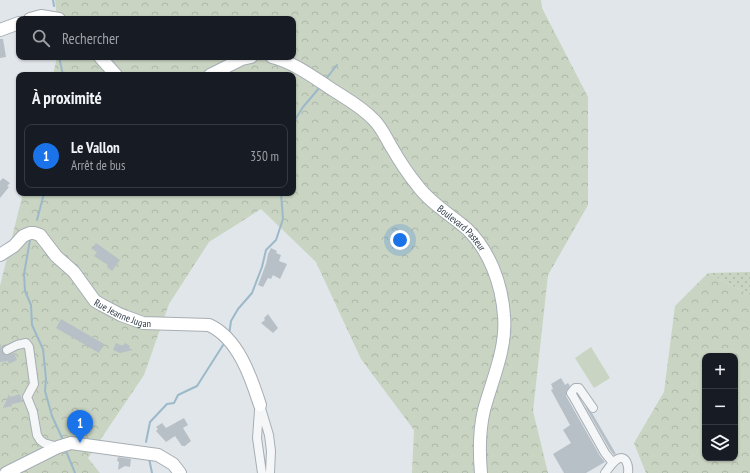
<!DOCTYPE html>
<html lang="fr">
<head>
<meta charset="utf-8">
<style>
  :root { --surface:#171b24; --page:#242831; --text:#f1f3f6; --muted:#9ea1a6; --line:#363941; --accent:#1a73e8 }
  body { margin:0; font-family:"PT Sans Narrow",sans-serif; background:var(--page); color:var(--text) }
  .controls { position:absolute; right:12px; bottom:12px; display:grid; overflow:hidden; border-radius:8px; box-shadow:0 1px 3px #0004 }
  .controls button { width:36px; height:36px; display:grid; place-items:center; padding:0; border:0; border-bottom:1px solid var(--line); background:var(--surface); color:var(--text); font:20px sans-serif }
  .you { position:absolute; left:400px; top:240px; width:14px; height:14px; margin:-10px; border:3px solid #fff; border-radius:50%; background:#1a73e8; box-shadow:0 0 0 6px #1a73e833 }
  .badge { display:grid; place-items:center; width:26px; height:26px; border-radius:50%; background:var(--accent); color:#fff; font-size:13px; font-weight:700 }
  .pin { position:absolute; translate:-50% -33px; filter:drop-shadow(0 1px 2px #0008) }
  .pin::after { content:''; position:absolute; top:21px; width:14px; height:12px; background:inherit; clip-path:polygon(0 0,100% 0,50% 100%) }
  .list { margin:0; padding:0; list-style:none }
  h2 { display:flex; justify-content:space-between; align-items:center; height:52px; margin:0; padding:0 16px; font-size:17px }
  h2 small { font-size:13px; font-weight:400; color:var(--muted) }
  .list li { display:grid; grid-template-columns:26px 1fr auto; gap:12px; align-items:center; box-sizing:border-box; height:64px; margin:0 8px 8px; padding:0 8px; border:1px solid var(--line); border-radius:8px }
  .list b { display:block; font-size:15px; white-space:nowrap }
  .list p { margin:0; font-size:13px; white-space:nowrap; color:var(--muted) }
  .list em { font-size:13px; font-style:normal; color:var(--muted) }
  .icon { flex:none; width:22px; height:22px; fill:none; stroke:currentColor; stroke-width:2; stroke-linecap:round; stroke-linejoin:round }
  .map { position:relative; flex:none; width:750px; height:473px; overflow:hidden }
  .search { position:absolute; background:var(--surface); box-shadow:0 1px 3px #0004; left:16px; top:16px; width:280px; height:44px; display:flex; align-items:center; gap:10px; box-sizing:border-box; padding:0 14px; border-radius:8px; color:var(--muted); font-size:15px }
  .panel { position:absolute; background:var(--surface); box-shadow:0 1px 3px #0004; left:16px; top:72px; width:280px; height:124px; border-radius:8px }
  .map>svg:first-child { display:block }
</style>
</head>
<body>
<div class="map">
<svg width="750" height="473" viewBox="0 0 750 473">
  <defs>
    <pattern id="grass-dots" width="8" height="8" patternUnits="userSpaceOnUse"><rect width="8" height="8" fill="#c9d4c2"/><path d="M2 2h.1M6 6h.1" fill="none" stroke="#adb7a8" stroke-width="1.8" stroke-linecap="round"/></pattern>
    <pattern id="forest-crowns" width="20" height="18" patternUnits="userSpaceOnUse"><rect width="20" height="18" fill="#c9d4c2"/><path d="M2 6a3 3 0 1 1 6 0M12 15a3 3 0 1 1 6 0" fill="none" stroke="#adb7a8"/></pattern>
  </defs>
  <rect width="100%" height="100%" fill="#e1e6ea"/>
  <path fill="url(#grass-dots)" d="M750,272V295L708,273Z"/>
  <path fill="url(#forest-crowns)" fill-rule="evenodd" d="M55,0H541L542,8L588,97V205L548,275L533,411L548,473H412L414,430L361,359L316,262L261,209L209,242L169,304L144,375L88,458L100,473H0V286L23,193H293V75H53L57,57H293V19H57Z
    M708,273L750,295V473H646L634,443L664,392L675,306ZM705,356H735V458H705Z"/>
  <path fill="#c9d4c2" d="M591,347L610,378L594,388L575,358Z"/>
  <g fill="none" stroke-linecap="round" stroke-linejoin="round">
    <path stroke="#9cb9ca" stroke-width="2" d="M53,0L54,6
      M59,57L63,75
      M325,80L337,65
      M293,123L303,107L320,87
      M37,220L44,193
      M30,240L24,274L25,291L31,305L32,325L43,349L46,379L45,391L52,416L63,440
      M229,335L231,321L238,309L252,293L262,267L266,250L276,240L283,219L281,193
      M146,442L150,422L167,404L174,403L178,395L197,386L225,342
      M66,451L75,473
      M149,458L152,473"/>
  </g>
  <path fill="#b8c0c7" d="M0,39H3L6,57L0,58Z
    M3,178L10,183L7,186L9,187L0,198V181Z
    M96,243L120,260L112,271L107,267L108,265L94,256L97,252L92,249Z
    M271,248L277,251L276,253L281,255L279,261L287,264L280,279L273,275L271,279L268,278L263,287L258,285L266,264L268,254Z
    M268,314L278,328L273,333L261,323L265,320L264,318Z
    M61,319L104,344L99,353L56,328Z
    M0,343L4,354L7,355L14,353L17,360L9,364L8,361L0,362Z
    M116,343L123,346L125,343L130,346L129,348L133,350L120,353L113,350Z
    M561,378L565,385L568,383L570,386L566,392V396L600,456L605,462L586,473H564L553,454L571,443L563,430L570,425L551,390L553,389L551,384Z
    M9,394L10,397L20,394L22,402L12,404V406L3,408Z
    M585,406L592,413L616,454L614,455L610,450Z
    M184,418L188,425L183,428L191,441L185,446H182L175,436L166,442L156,431L158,429L156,427L162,423L166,428Z
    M118,457L131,459L130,467L125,466L118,470L119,462L117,461Z"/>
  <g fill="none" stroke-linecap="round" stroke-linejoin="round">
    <defs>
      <path id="street" d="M7,350L17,345L26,343L29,347L34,384L27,397L33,412L37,435L40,440L44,443L58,447
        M260,405L269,435L271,451L270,473
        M593,408L579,388H575L571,393L573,396L605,453L613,463
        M259,410L257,438L262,473
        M605,473C608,469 612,463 616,460C626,453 629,466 628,473"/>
      <g id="secondary">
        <path d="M30,19L41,16L59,19"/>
        <path d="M0,30L19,23"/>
        <path d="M100,57L116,75"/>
        <path id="s1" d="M272,57C295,63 313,77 333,90C347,99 362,107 374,120C382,128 386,138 392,148C399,160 408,174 417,185C430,203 451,215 467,229C490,251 502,285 504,316C507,348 492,380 484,410C479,431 479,451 481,473"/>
        <path d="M210,75L242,59L251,57"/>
        <path id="s2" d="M0,255L14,246L23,236L30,233H34L40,235L56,256L74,272L95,301L102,305L121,315L143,323L209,325C238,338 251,377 260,405"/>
        <path d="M6,473L58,447L71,443L158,455L173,464L180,473"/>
      </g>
    </defs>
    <use href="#street" stroke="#a6aeb4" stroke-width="10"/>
    <use href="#secondary" stroke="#a6aeb4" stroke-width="14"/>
    <use href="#street" stroke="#f4f6f8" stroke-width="8"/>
    <use href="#secondary" stroke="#fff" stroke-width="12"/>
  </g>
  <g text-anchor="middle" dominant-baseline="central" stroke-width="3" stroke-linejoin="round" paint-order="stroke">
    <g font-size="10" fill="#293642" stroke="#f1f4f7">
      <text stroke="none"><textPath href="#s1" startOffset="261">Boulevard Pasteur</textPath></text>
      <text stroke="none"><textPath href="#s2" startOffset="165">Rue Jeanne Jugan</textPath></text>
    </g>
  </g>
</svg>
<div class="controls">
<button>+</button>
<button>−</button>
<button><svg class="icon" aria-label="layers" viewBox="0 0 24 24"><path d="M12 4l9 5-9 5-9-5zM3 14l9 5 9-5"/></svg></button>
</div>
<div class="you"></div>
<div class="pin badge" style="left:80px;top:443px">1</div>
<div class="search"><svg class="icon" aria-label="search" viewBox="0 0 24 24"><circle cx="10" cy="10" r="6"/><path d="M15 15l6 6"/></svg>Rechercher</div>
<section class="panel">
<h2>À proximité<small></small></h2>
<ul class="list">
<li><span class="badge">1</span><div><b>Le Vallon</b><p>Arrêt de bus</p></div><em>350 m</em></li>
</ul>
</section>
</div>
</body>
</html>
